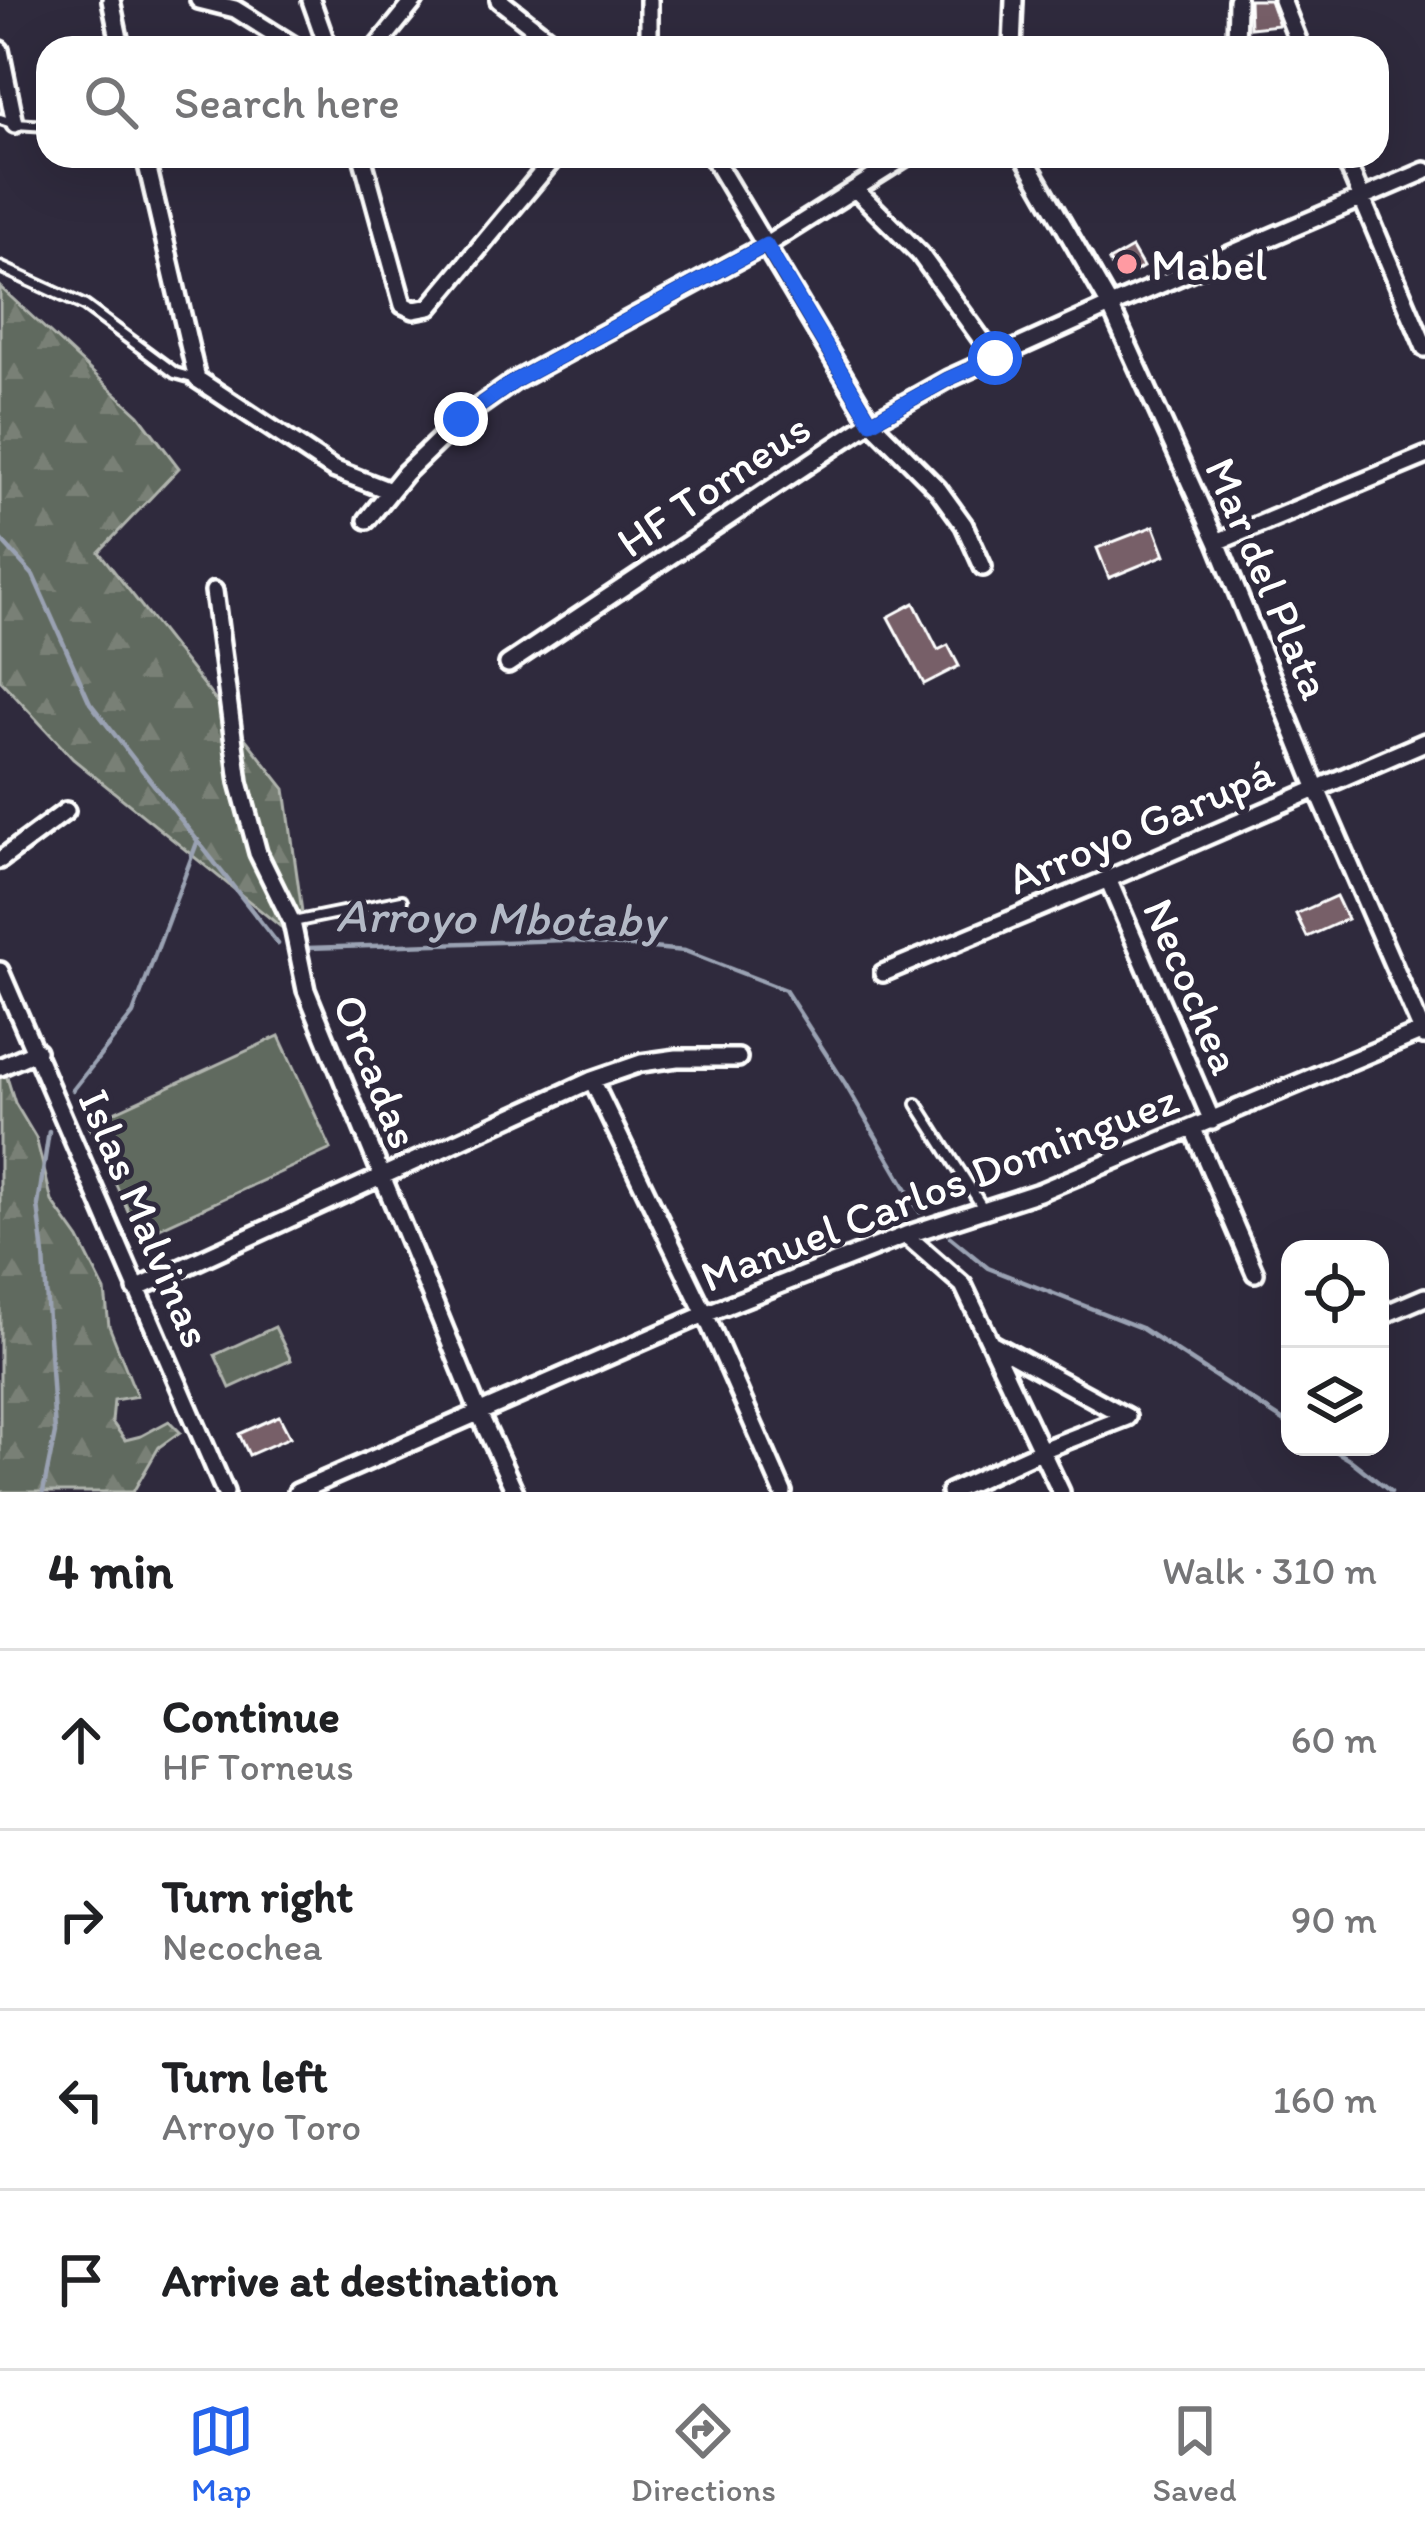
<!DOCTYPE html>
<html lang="en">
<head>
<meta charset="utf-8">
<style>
  :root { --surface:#fff; --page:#f6f6f6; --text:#202124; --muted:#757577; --line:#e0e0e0; --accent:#2563eb }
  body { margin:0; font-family:Itim,sans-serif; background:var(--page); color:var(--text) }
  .controls { position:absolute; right:36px; bottom:36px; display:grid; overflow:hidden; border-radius:24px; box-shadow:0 12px 48px #0002 }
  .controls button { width:108px; height:108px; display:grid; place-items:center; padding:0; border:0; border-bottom:3px solid var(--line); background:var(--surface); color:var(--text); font:60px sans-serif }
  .stop { position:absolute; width:36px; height:36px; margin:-27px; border:9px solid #2563eb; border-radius:50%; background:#fff }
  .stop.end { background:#2563eb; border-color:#fff; box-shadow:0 3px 12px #0008 }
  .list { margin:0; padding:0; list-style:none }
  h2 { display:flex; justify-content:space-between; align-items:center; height:156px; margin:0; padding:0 48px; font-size:51px }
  h2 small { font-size:39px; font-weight:400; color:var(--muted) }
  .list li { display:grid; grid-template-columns:78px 1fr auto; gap:36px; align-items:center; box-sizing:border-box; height:180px; padding:0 48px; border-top:3px solid var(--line) }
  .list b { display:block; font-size:45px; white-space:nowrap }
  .list p { margin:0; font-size:39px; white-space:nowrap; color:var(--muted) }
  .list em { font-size:39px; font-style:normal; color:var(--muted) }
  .icon { flex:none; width:66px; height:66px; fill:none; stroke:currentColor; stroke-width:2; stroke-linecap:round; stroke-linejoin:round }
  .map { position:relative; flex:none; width:1425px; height:1492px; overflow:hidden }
  .search { position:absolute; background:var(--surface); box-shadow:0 12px 48px #0002; left:36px; right:36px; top:36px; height:132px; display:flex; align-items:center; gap:30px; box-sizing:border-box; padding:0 42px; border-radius:36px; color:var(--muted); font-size:45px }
  .sheet { height:876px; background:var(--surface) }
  nav { display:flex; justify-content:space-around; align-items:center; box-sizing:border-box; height:168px; border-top:3px solid var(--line); background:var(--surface); font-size:33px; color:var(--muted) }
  nav a { display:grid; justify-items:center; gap:6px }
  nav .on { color:var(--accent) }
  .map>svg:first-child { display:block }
</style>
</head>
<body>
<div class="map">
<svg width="1425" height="1492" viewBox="0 0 1425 1492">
  <defs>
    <pattern id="forest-firs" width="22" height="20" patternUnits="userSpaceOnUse" patternTransform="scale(3)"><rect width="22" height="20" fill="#616a5e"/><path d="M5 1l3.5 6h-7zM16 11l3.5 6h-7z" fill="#798076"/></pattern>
  </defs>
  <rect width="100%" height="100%" fill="#2f2a3d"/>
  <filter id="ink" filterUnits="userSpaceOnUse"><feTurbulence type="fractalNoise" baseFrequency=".00833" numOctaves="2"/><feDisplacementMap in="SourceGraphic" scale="24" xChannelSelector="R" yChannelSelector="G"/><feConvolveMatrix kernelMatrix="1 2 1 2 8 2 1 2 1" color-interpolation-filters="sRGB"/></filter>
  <g filter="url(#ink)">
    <path fill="url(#forest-firs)" stroke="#b0b4ae" stroke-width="3" d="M0,287L139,415L179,468L99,552L285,789L307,948L73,759L0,680Z
      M0,1055L15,1103L36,1138L52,1201L79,1239L105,1291L109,1326L137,1396L114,1400L112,1422L125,1440L141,1436L169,1421L180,1432L159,1447L133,1492H0Z"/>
    <path fill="#616a5e" stroke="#b0b4ae" stroke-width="3" d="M279,1036L331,1149L140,1237L88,1124Z
      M275,1327L291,1360L230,1388L215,1355Z"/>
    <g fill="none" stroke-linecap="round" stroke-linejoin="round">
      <path stroke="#9aa2b3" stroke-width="4.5" d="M0,539L33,575L90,703L278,944
        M307,948L565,940L685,951L785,990L844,1082L920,1212
        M73,1090L133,1014L198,840
        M950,1237L988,1268L1141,1328L1290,1425
        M1329,1447L1349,1459L1391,1492
        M43,1492L55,1433L44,1255L38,1205L49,1131"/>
    </g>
    <path fill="#775f68" stroke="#fff" stroke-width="3" d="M1249,0H1270L1279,25L1250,28Z
      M1132,248L1143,267L1120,281L1109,261Z
      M1154,526L1165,555L1109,578L1097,548Z
      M914,603L938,650L948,645L959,666L924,684L888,617Z
      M1336,896L1347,919L1307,937L1296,914Z
      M279,1416L290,1437L249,1455L239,1434Z"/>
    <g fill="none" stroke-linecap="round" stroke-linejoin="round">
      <defs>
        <path id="lane" d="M0,119L15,124L48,126
          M0,267L85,306L175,373L196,379
          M293,922L402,900
          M917,1104L983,1208"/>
        <path id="street" d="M111,0L121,48
          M199,0L235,9L297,48
          M311,0L328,48
          M499,0L560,48
          M1282,0L1301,48
          M376,48L415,0
          M649,48V0
          M1012,48L1014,0
          M1236,48L1237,0
          M0,50L15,124
          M145,156L197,379L333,469L390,491
          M362,156L403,305L414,310L430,307L556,156
          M712,156L871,422L938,489L964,525L983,567
          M1024,156L1110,306L1217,542L1317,789L1424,1036
          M1344,156L1425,348
          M855,189L920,254L995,358
          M367,520L405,473L461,419L515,381L766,245L907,156
          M1217,542L1425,456
          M214,591L239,782L258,853L292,922L306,990L479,1413L515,1492
          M508,664L871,422L948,379L1110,306L1425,171
          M0,860L66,811
          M1108,879L1212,1121
          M0,971L225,1492
          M883,973L1108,879L1425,742
          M0,1067L37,1051
          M592,1080L705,1314L783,1492
          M1193,1129L1255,1273
          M906,1235L963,1285L1061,1492
          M136,1289L592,1080L641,1063L677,1058H738
          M1380,1316L1425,1297
          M993,1344L1127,1417
          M297,1492L705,1314L906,1235L1039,1192L1425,1030
          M950,1492L1042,1450L1127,1417"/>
      </defs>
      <use href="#lane" stroke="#fff" stroke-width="16"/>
      <use href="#street" stroke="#fff" stroke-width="24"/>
      <use href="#lane" stroke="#2f2a3d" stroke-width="8"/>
      <use href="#street" stroke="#2f2a3d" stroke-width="15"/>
    </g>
  </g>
  <g fill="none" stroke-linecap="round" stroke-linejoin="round" filter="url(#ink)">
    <path stroke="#2563eb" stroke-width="15" d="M461,419L515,381L766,245L871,422L948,379L995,358"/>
  </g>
  <circle fill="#ff9aa2" stroke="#2f2a3d" stroke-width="4.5" cx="1127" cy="264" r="12"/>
  <g text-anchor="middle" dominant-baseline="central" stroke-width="10" stroke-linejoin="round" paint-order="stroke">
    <g font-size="45" fill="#fff" stroke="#2f2a3d" text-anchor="start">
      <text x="1151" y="264">Mabel</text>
    </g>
    <g font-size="45" fill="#fff" stroke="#2f2a3d">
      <text transform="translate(713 484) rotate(-34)">HF Torneus</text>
      <text transform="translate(1269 578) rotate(67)">Mar del Plata</text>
      <text transform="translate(1140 825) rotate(-23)">Arroyo Garupá</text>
      <text transform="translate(1193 986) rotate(67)">Necochea</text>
      <text transform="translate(377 1071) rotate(68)">Orcadas</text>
      <text transform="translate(939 1187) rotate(-21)">Manuel Carlos Dominguez</text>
      <text transform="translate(146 1218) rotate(67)">Islas Malvinas</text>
    </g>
    <g font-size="48" font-style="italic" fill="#b3b9c6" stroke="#2f2a3d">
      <text transform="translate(500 917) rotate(1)">Arroyo Mbotaby</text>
    </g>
  </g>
</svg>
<div class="controls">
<button><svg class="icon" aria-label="locate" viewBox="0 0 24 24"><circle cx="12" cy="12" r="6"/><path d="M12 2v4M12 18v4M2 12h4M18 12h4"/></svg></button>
<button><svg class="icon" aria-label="layers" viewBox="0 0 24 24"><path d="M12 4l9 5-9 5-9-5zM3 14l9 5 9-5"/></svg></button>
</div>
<div class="stop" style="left:995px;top:358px"></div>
<div class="stop end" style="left:461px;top:419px"></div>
<div class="search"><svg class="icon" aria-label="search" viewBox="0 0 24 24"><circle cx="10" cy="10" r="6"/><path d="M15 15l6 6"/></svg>Search here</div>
</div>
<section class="sheet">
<h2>4 min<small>Walk · 310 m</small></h2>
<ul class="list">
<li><svg class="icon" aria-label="ahead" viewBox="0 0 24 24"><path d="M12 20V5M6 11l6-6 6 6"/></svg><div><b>Continue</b><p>HF Torneus</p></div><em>60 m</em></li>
<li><svg class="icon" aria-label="right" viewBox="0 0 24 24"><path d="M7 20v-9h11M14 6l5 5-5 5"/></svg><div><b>Turn right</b><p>Necochea</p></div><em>90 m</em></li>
<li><svg class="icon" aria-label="left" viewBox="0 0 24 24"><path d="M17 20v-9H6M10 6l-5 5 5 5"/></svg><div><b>Turn left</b><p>Arroyo Toro</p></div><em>160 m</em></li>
<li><svg class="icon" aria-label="arrive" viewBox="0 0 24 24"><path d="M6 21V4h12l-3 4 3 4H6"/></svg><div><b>Arrive at destination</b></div></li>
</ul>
</section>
<nav>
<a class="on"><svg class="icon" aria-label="map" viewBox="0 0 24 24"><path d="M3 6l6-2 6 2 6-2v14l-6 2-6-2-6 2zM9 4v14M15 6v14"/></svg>Map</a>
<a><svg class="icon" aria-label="directions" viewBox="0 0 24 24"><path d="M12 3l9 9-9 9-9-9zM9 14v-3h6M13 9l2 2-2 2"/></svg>Directions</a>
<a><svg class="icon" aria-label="saved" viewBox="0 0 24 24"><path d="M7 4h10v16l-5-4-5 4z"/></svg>Saved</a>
</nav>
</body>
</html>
